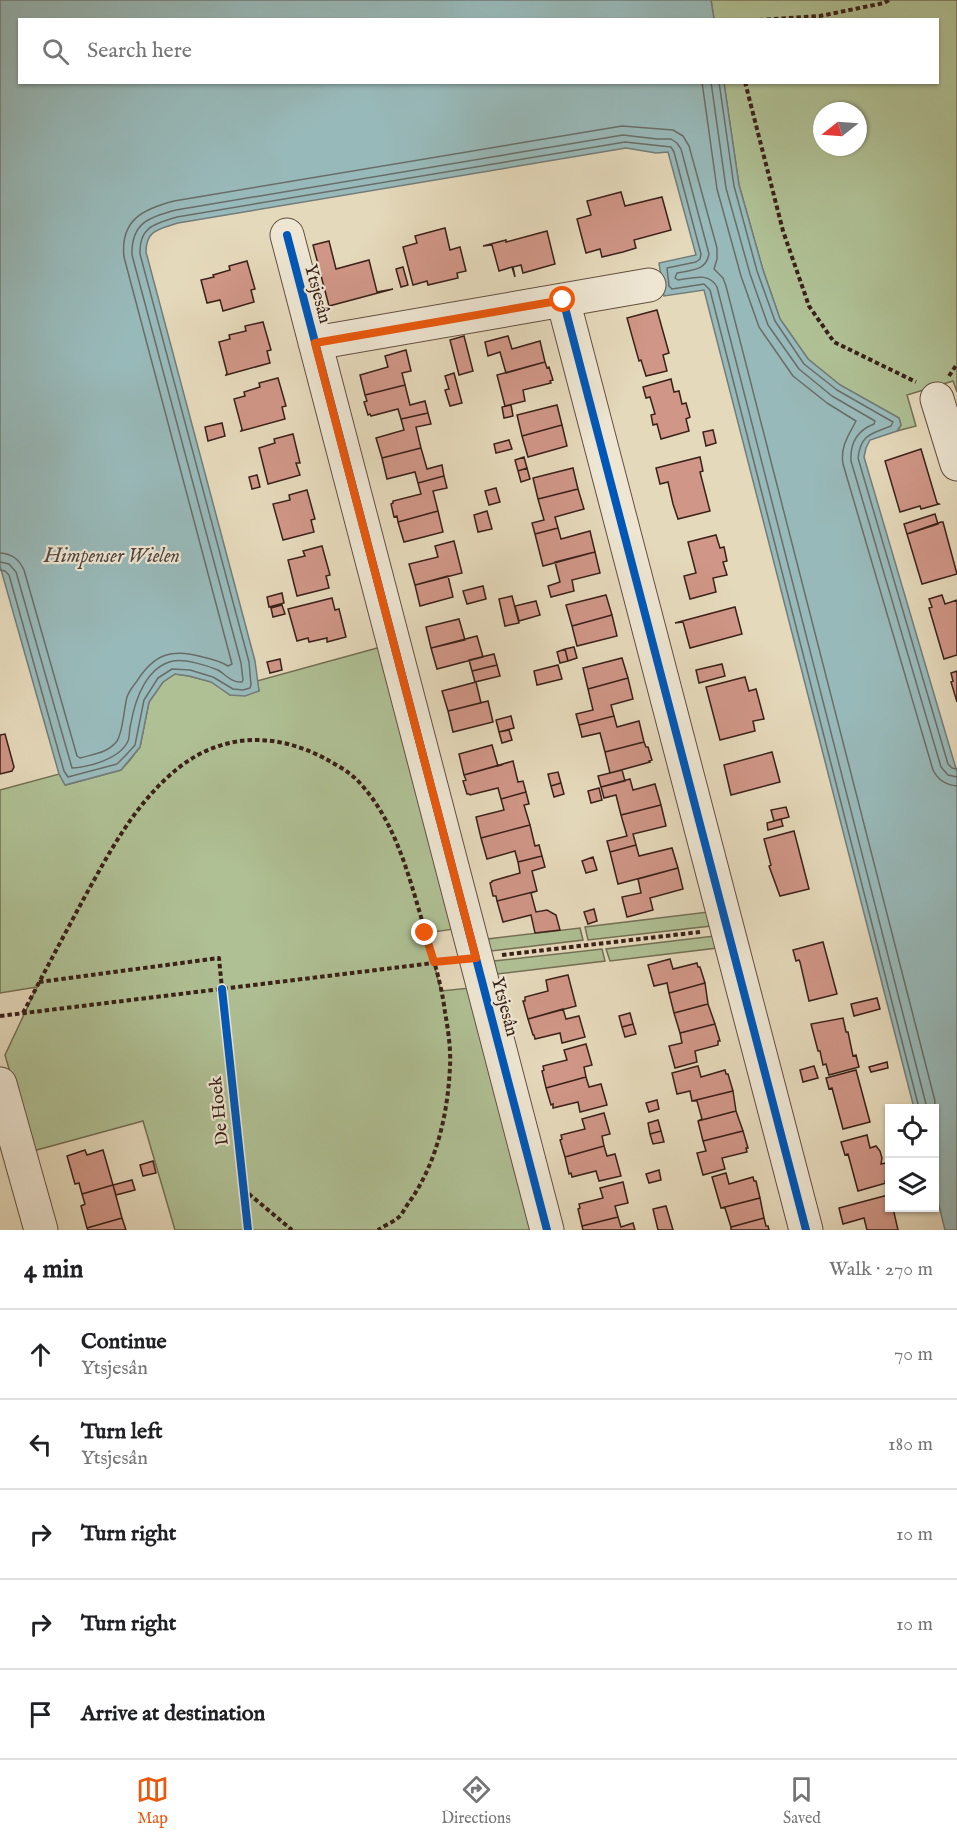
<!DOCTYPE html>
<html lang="en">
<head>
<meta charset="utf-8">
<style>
  :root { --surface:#fff; --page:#f2f2f2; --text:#202124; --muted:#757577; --line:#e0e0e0; --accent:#ea580c }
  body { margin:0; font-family:"IM FELL English",serif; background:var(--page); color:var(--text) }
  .controls { position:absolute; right:18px; bottom:18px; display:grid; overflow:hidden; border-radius:0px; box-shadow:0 2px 4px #0004 }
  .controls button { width:54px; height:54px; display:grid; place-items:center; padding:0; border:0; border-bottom:2px solid var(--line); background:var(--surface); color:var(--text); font:30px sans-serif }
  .compass { position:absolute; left:813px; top:102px; width:54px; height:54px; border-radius:50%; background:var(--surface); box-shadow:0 2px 4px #0004; rotate:253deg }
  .stop { position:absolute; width:18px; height:18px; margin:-14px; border:4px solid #ea580c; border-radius:50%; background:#fff }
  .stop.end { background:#ea580c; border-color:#fff; box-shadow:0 2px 6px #0008 }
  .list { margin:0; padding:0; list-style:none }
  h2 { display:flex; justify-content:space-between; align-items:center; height:78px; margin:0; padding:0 24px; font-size:26px }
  h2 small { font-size:20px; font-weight:400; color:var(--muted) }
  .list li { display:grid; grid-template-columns:39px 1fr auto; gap:18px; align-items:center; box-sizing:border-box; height:90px; padding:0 24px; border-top:2px solid var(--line) }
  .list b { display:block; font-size:22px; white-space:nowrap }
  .list p { margin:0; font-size:20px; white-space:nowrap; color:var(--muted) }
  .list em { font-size:20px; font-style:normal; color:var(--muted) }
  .icon { flex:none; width:33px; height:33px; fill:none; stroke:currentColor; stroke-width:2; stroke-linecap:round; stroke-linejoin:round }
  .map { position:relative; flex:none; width:957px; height:1230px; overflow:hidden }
  .search { position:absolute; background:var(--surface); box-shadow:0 2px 4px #0004; left:18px; right:18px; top:18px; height:66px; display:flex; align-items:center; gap:15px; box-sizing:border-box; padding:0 21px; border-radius:0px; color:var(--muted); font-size:22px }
  .sheet { height:528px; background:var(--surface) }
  nav { display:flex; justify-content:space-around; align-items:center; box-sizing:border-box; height:84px; border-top:2px solid var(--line); background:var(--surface); font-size:16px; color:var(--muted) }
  nav a { display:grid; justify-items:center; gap:3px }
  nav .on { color:var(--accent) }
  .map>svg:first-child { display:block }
</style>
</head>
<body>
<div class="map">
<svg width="957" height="1230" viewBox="0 0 957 1230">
  <rect width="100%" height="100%" fill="#e5d9bb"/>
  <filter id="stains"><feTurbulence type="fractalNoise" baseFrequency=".00333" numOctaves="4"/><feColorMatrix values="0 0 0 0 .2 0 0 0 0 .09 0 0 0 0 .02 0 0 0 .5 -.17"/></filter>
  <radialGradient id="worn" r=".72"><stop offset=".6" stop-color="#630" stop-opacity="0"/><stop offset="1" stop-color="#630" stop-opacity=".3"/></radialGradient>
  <path fill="#afc094" stroke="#747056" stroke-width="1.5" fill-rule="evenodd" d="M711,0H957V392L953,381L907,395L916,426L897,431L901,425L899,418L840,385L808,359L780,319L763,270L739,185L724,83L938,82V20L714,19ZM822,111H858V147H822Z
    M381,647L454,929L426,933L441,991L470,988L534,1230H175L143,1121L33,1151L5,1055L37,987L0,993V790L59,774L66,785L121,770L130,760L140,747L149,702L163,682L175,674L189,676L212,682L230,695L259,691L257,681Z
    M708,912L711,926L588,940L585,927Z
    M580,928L583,940L491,951L488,939Z
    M714,936L717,948L610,961L606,949Z
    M602,949L605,961L497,974L494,961Z"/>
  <path fill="#98b9b9" stroke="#727c79" stroke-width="1.5" d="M0,0H711L714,19L20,20V82L724,83L739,185L763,270L780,319L808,359L840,385L899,418L901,425L897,431L870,440L866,448L864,457L957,772V1230H945L935,1190L934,1108H914L704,290L664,296L659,263L696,255L668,152L656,153L626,148L178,223C159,229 146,230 146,252L255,661L259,691L245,696L230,695L211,682L189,676L175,674L163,682L149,702L140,747L121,770L65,785L59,774L0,566Z"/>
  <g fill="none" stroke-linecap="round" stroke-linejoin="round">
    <path stroke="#696d68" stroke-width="1.5" d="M702,82L717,189L741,276L759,327L793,376L827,403L856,421C849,435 840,446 843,464L933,770C938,780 945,785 957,786
      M711,82L726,188L750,274L768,325L799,369L832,396L875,421L874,424C858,430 850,443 851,461L941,767L948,775L957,777
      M719,82L734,186L757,271L775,321L804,364L837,390L893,422L891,426C871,434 861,434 858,458L948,764L952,768L957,769
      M0,553C12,554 19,559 24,570L77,756L80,758C94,754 108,753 117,741C123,732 124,708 127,697C129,691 133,686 137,681C154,654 172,648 203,657C212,659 220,661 228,666L232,664L124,257C120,220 143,209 174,201L622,126L673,130L683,136L689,146L717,248V259L714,269L723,278L726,286L935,1101L934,1115
      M0,562L9,564L16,572L72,768C89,767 120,759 128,741C130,736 129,728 131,723C135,700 146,667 173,661C185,659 206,665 218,670C226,675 232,683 242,682L243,680L241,663L132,255C131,223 149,217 176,210L623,135L657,139H671L677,143L681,149L709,254C706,271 691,270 677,273L675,278L678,280C693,278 709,272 717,287L927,1108
      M0,570L5,571L9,575L64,771L68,777L117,764L125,756L135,745L144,700L158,678L172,669L190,670L213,677L233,689L243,690L250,688L251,685L249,662L140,254C139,227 154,224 177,217L625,142L671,147L674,152L701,254L700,259L696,262L667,268L669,286L672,289L704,284L710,290L919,1108"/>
  </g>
  <path fill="#d09687" stroke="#3a2118" stroke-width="1.5" d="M621,192L625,206L662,197L671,230L634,240L636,248L623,252L602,257L600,249L586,253L577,219L591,215L587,201Z
    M445,228L450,250L460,247L466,271L457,273L458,278L428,285L427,281L413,285L403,247L417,243L415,236Z
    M547,231L555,264L523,273L521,265L513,267L515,277L512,267L499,271L492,245L483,246L506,240V242Z
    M329,241L336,269L369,260L377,292L393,289L329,306L313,245Z
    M247,261L255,289L251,290L254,302L223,311L220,300L207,303L201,280L214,277L213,275L230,270L229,266Z
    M403,267L408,285L401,287L396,269Z
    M657,310L669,353L663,355L667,371L646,376L641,360L639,361L627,318Z
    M263,322L271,350L267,351L270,363L226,375L227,373L219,342L230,339L229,335L246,331L245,326Z
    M464,336L473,371L459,375L450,340Z
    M508,336L512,349L540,341L545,362L506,373L500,352L488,356L485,342Z
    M406,350L411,371L402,373L405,385L365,395L360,375L388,367L385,356Z
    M545,362L547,368L549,367L553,380L550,381L551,383L523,390L525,401L505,406L497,375Z
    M454,373L462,403L450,406L445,390L449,389L445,376Z
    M278,378L286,406L282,407L285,419L241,431L242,429L234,399L245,396L244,392L260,387L259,383Z
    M671,379L674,392L679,391L682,404L686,403L690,417L686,419L689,431L661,439L657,424L653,425L651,415L655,414L650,397L646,398L643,387Z
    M405,385L410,405L425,401L428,413L401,419L398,409L371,416L370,414L368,415L364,402L367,401L365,395Z
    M511,405L513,416L504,418L502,407Z
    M557,405L562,425L522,436L517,415Z
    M428,413L431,424L416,427L421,448L382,458L376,438L404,430L401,419Z
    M222,423L225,436L208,441L205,427Z
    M562,425L567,446L528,457L522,436Z
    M713,430L716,443L706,446L703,432Z
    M293,434L300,463H296L300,475L268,484L259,448L275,443L274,439Z
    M509,440L512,449L496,453L494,444Z
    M421,448L427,469L442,465L444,476L418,483L415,472L387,479L382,458Z
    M921,449L937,503L939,504L921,509L920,506L900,512L885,461Z
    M524,457L527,468L518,471L515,460Z
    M700,457L703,471L700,472L710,511L678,519L673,504L668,482L660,484L656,468Z
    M527,468L530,479L521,482L518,471Z
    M573,468L578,489L538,499L533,478Z
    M257,475L260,487L252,489L249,477Z
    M444,476L447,488L433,491L438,511L398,522L397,516L394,517L391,504L393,503V501L421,494L418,483Z
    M496,488L500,502L489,505L485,491Z
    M578,489L584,509L555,517L558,528L535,534L532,523L544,520L538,499Z
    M307,490L315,519L311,520L314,532L283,540L273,504L290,500L289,495Z
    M438,511L443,532L404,542L398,522Z
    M487,511L492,529L478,532L474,515Z
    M935,514L938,524L907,534L904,524Z
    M941,522H943L957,574L922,584L907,534Z
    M558,528L561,539L590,531L595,552L543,566L535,534Z
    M716,535L720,548L724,547L727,561L723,562L727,575L713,578L716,592L690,599L684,576L696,573L688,542Z
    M454,541L462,573L415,585L409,564L438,557L435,546Z
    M322,546L330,575L326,576L329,588L297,596L288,560L305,556L303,551Z
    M595,552L600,573L572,580L574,591L551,597L548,586L560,582L555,562Z
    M448,576L453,597L420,606L415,585Z
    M483,586L486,599L467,604L463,591Z
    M282,593L284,603L269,607L267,597Z
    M606,595L612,615L572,626L566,605Z
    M942,595L945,604L957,600V655L944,659L929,608L932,607L929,599Z
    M512,596L519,623L505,626L499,599Z
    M332,598L335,610L339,609L346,637L327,642V638L309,642L308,638L297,641L288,609Z
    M536,601L540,615L519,621L515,606Z
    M282,605L285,614L273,617L271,608Z
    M735,607L742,634L690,648L683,622L675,623Z
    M612,615L617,636L577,646L572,626Z
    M459,619L465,640L431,648L426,627Z
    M477,636L483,657L437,669L431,648Z
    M574,647L577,658L568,661L565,649Z
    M565,649L568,661L560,663L557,652Z
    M494,654L497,665L472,671L469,660Z
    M622,658L628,678L588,689L583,668Z
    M280,659L282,670L270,673L267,662Z
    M722,664L725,676L699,683L696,670Z
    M497,665L500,676L475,682L472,671Z
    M558,665L562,679L537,685L534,671Z
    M957,671V702L951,682L953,681L951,673Z
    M745,677L749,691L756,689L764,719L753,721L755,731L720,740L706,687Z
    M628,678L633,699L611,705L614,716L579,725L576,714L593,710L588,689Z
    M476,682L481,703L448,711L442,691Z
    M488,701L493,722L453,732L448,711Z
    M511,716L514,728L499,732L496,720Z
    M614,716L617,727L639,721L644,742L605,752L600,733L582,737L579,725Z
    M509,730L512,740L502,743L499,732Z
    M5,734L14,767L12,771L0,774V735Z
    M644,742L646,747H648L652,760L649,761L650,762L610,773L605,752Z
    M492,745L498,766L504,764L464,775L459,754Z
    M772,752L780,782L731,795L724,765Z
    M513,761L518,782L523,781L526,792L501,799L498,788L470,795L469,794H467L463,781L466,780L464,775Z
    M622,770L625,781L601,787L598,776Z
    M558,772L561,783L551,786L548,774Z
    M630,779L633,790L655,784L661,805L621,815L616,795L604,798L601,787Z
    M561,783L564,794L554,797L551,786Z
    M599,788L602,800L591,803L588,791Z
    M526,792L529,804L524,805L530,825L481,838L476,817L504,810L501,799Z
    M661,805L666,826L633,834L636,845L610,852L607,841L627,836L621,815Z
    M786,807L789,817L774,821L771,810Z
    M781,819L783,826L768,830L767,823Z
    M530,825L535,846L539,845L542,856L518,862L515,851L487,859L481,838Z
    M794,831L809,889L780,896L769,866L771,865L764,839Z
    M636,845L639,856L672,848L678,868L618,884L610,852Z
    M542,856L545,867L532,871L537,891L497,901L496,896H493L490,883L492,882V881L520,873L518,862Z
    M593,857L597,870L586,873L582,861Z
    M678,868L683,889L650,898L653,910L627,917L622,897L641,893L638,879Z
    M537,891L531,893L536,912L547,910L556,915L560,930L535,933L531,915L503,922L497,901Z
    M594,909L597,921L588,924L584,912Z
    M823,942L837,994L809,1001L800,962L799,960L796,961L793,950Z
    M670,959L673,969L697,963L698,967H700L705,983L669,993L667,983L654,986L648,965Z
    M568,975L576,1006L528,1019L523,1001H525V997L548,991L546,980Z
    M705,983L708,1004L674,1013L669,993Z
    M877,998L880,1009L854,1016L851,1004Z
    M708,1004L715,1024L680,1033L674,1013Z
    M563,1009L566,1019L579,1016L585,1037L562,1043L560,1033L535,1039L534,1035H533L528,1019Z
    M630,1013L633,1024L622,1027L619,1016Z
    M843,1018L846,1032H848L853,1056L856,1055L859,1067L829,1075L826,1064L823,1065L820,1051H818L811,1024Z
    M633,1024L636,1034L625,1037L622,1027Z
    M715,1024L720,1041H718V1045L695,1051L697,1062L675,1068L669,1046L682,1043L680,1033Z
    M586,1044L592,1065L584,1067L586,1077L546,1088L542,1071L544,1070L543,1066L567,1060L564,1050Z
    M887,1062L888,1068L871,1072L869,1067Z
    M698,1066L701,1077L725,1070L726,1074H728L733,1091L692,1101L690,1091L677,1094L672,1073Z
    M814,1066L818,1078L803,1082L800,1070Z
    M856,1070L870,1122L843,1129L832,1088L829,1089L826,1078Z
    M586,1077L589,1087L601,1084L607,1105L580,1112L578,1102L553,1108V1104L551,1105L546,1088Z
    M733,1091L736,1111L698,1121L702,1119L697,1101H692Z
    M657,1100L659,1109L649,1112L646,1103Z
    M736,1111L743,1131L703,1141L698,1121Z
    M604,1113L610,1134L602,1136L604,1146L565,1157L560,1140L562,1139L561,1135L585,1129L582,1119Z
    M658,1120L661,1131L650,1134L648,1123Z
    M661,1131L664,1142L653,1144L650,1134Z
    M743,1131L748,1148H746L747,1152L722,1158L725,1169L703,1175L697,1153L706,1151L703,1141Z
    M867,1135L870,1148L876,1146L880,1151L882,1158L881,1164L890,1162V1179L885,1181L886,1183L858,1191L848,1154L845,1155L841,1142Z
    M604,1146L607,1156L615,1154L621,1176L599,1181L596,1171L572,1177L571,1173L569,1174L565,1157Z
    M85,1150L87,1155L103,1150L113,1185L82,1194L79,1183L75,1184L67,1156Z
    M153,1161L156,1173L143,1176L140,1165Z
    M659,1170L661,1180L649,1183L646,1174Z
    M726,1173L729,1184L753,1177L754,1181H756L760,1198L721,1208L712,1177Z
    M132,1180L135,1190L116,1195L113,1185Z
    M623,1182L628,1203L615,1206L618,1217L582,1226L578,1209L580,1208L579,1204L603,1198L600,1188Z
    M113,1185L122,1218L87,1228L81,1206L85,1204L82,1194Z
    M888,1195L890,1208H893L898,1230H867L864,1218L843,1224L839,1208Z
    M760,1198L764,1218L731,1227L725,1208H721Z
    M666,1206L673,1230H658L653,1209Z
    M618,1217L621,1227L633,1223L635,1230H583L582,1226Z
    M122,1218L126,1230H88L87,1228Z
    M764,1218L766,1226H768L769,1230H731V1227Z"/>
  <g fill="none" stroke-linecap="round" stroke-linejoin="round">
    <defs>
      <path id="minor" d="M287,235L547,1230
        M563,300L806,1230
        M315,343L649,285
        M937,399L957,464
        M0,1084L41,1230"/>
    </defs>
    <use href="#minor" stroke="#654f41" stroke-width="35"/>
    <path stroke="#3a2118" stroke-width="4" stroke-dasharray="4.5 3" stroke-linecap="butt" d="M759,20L820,16L884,3L889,0
      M745,82L783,231L809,306L834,342L916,382
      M949,376L957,364
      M502,955L700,932
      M39,982L219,958L222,989
      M23,1013C43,975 63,937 83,900C108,855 131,810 170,775C215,734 271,730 324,758C335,764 348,771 357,780C393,817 407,869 421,917C430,948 441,980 445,1012C448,1029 451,1049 450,1066C448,1113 437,1162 410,1201C406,1206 403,1213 399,1217C393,1222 384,1226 378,1230
      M0,1016L450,961
      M243,1189L292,1230"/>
    <use href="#minor" stroke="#eee6d3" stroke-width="33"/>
    <defs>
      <path id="cycleway" d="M287,235L547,1230
        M563,300L806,1230
        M222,989L248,1230"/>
    </defs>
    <use href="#cycleway" stroke="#eee6d3" stroke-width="11"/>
    <use href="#cycleway" stroke="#0057b8" stroke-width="8"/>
  </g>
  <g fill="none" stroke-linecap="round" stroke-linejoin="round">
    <path stroke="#ea580c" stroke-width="8" d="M425,933L434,962L476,958L315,343L563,300"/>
  </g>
  <g text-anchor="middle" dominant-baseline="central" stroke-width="4.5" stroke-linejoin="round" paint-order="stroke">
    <g font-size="18" fill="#3a2118" stroke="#eee6d3">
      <text transform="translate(317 294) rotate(75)">Ytsjesân</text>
      <text transform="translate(504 1007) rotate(75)">Ytsjesân</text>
      <text transform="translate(220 1111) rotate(-96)">De Hoek</text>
    </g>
    <g font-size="20" font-style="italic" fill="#524740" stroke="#eee6d3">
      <text x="112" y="556">Himpenser Wielen</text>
    </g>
  </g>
  <rect width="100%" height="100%" filter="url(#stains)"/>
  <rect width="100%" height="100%" fill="url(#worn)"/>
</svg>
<div class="controls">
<button><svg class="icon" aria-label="locate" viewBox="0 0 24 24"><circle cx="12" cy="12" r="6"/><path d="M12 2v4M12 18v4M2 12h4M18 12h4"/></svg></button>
<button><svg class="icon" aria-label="layers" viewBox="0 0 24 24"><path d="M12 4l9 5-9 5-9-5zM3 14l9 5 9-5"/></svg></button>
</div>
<svg class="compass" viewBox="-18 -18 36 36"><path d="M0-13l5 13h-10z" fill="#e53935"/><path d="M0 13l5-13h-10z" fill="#757577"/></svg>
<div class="stop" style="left:563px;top:300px"></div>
<div class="stop end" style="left:425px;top:933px"></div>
<div class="search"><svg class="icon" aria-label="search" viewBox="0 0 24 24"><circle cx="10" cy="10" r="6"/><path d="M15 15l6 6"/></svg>Search here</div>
</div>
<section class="sheet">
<h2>4 min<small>Walk · 270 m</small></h2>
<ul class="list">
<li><svg class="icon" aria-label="ahead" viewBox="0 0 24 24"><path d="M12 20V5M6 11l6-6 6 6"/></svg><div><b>Continue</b><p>Ytsjesân</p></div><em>70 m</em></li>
<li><svg class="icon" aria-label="left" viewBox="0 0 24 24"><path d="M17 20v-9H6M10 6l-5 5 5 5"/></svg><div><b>Turn left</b><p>Ytsjesân</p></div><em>180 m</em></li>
<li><svg class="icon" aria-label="right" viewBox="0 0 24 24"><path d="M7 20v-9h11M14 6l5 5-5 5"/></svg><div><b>Turn right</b></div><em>10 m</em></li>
<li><svg class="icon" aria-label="right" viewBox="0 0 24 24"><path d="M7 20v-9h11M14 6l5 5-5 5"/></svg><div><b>Turn right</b></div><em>10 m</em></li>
<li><svg class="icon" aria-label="arrive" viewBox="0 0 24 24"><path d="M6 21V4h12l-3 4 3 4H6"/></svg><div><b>Arrive at destination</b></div></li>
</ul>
</section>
<nav>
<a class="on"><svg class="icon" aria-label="map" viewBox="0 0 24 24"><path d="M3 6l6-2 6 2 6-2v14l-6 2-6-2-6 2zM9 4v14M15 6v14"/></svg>Map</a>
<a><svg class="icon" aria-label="directions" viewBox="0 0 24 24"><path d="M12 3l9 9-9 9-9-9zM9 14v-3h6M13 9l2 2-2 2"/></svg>Directions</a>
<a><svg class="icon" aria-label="saved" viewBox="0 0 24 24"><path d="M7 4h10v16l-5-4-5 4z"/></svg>Saved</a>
</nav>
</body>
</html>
